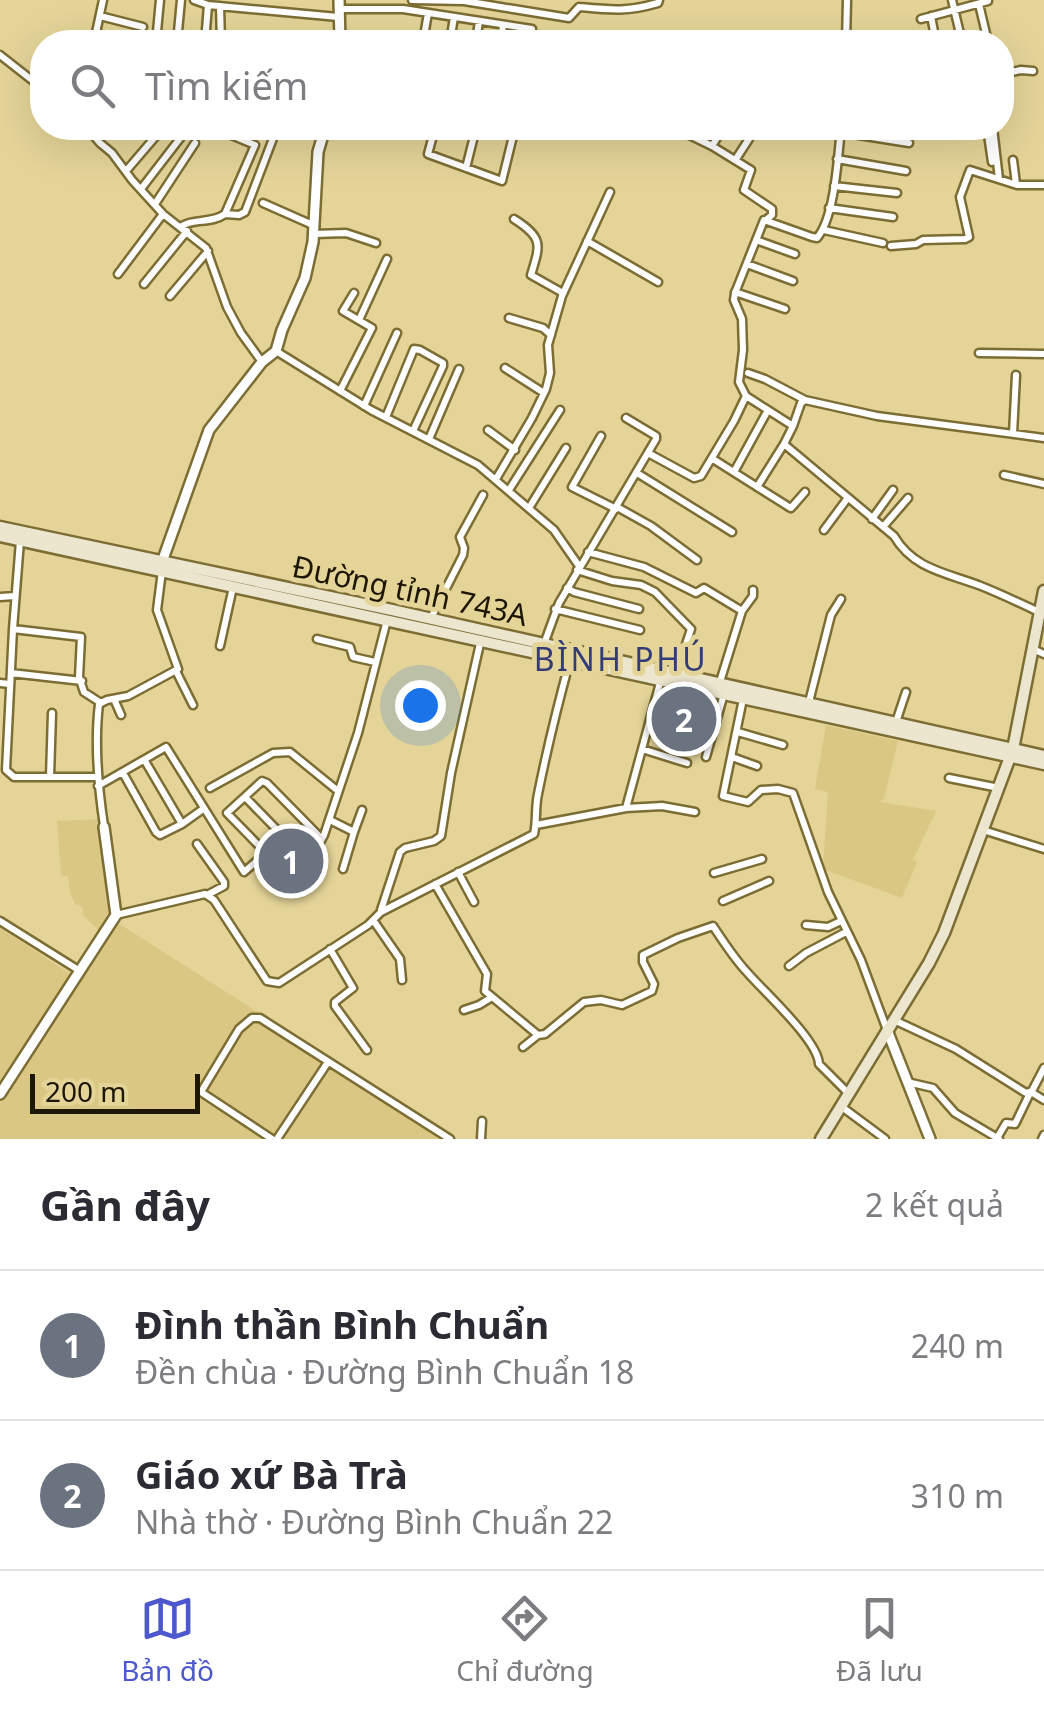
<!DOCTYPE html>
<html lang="vi">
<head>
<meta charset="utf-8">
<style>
  :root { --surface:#fff; --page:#f7f7f7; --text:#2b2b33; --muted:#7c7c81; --line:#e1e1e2; --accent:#4e58ce }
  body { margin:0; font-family:"Noto Sans",sans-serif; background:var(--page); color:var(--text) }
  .scale { position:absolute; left:30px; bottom:25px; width:170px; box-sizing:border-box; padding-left:10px; border:5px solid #1d1701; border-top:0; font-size:28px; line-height:35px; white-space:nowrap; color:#1d1701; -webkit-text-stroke:8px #e4d498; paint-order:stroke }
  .you { position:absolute; left:420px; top:705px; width:35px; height:35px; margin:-25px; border:8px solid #fff; border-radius:50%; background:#1a73e8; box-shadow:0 0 0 15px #1a73e833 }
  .badge { display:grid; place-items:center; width:65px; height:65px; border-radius:50%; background:var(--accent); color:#fff; font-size:32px; font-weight:700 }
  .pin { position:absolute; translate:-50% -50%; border:5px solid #fff; box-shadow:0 2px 10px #0006 }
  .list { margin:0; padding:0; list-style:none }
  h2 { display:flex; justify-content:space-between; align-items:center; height:130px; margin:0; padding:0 40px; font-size:42px }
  h2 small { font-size:32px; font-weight:400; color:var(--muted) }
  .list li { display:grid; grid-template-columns:65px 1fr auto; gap:30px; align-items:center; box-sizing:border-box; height:150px; padding:0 40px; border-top:2px solid var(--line) }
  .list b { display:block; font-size:38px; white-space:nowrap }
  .list p { margin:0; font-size:32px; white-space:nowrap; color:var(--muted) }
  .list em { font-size:32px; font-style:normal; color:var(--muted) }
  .icon { flex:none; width:55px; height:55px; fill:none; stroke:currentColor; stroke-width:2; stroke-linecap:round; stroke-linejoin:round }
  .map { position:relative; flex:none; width:1044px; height:1139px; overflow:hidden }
  .search { position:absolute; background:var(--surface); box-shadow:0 10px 40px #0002; left:30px; right:30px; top:30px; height:110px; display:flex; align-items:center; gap:25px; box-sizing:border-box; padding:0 35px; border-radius:40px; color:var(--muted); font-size:38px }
  .sheet { height:430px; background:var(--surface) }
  nav { display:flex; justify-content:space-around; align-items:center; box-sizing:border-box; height:140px; border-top:2px solid var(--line); background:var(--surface); font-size:28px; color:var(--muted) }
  nav a { display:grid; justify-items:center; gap:5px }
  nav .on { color:var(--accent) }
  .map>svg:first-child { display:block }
</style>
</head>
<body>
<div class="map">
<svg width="1044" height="1139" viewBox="0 0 1044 1139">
  <rect width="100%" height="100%" fill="#e4d498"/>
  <path fill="#dac784" d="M826,725L898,741L884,799H882L881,802L936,811L913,860L917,862L902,898L823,869L828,792L815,789Z
    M101,819L118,923L457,1139H0V928L72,975L100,932L83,915L82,907L75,904L70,892L68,876H62L61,874L57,821Z"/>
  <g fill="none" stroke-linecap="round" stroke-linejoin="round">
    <defs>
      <path id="minor" d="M194,0L208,5L338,17
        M412,0L464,1L569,18L579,7C611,10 627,12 658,3L659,0
        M952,0L962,42
        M979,4L988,42
        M220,6L221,42
        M340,9H403L532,29L531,42
        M100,16L143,27
        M931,16L936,42
        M921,19L988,1
        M56,42H57
        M94,42L103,0
        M156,42L160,0
        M177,42L181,0
        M205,42L208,5
        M423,42L428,13
        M450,42L454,17
        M476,42L479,21
        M501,42L503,25
        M846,42L847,0
        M0,55L42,88
        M1002,74L1021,70L1033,71
        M87,128L100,143L112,153L132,180L163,214L206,248L227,307L241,333L262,362
        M435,128L428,154L502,181L515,128
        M675,128L712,146
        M723,128L712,146L751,170L744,190L772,209V215L767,219
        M987,128L992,162
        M993,128L999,179
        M840,132L909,143
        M736,159L756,128
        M837,159L906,171
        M1013,160L1016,184
        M466,168L476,128
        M126,171L162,129
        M834,186L897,193
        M141,189L188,128
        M263,203L315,226
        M155,204L195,143
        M829,208L893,217
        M225,214L239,215L245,212L277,128
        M514,219C544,238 540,245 531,275L563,293
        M182,226C194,218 211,224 225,214L255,145L224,132
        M824,230L883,243
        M314,234L346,233L376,243
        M756,240L795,254
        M587,241L658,282
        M891,246L916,244L923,240L965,239L969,237L960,197L970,170L1017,185H1044
        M747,264L793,281
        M118,274L163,214
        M144,284L187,231
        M735,292L785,309
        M170,296L208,251
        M509,318L543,328L551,335
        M359,320L387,259
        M276,351L371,410L478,465L554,530L579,566
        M979,353L1044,354
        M505,368L544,393
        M748,373L765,379L805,400
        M340,391L372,328L343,311L354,293
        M746,396L793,426L784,444L894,536C914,570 948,573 981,586C1001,594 1020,603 1039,612
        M364,406L397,333
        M386,417L414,349L420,350L443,363V366L413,431
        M793,426L801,403L805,400L877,416L1044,438
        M488,430L515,450
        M1013,434L1016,375
        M601,436L572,487L616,509
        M429,439L459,369
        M648,453L694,478L701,476L734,421L746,396L739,382L743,350L742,319L734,300L735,293L764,220L812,237L817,238C835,217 838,156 841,128
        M713,459L789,507L791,508L805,492
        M734,472L768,410
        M637,473L732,532
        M1004,475L1044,484
        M496,479L532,418L546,389L550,373L548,345L562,296L610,192
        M757,487L784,444
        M509,490L560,410
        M617,507L651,526L697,560
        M529,508L566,448
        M872,519L893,490
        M883,527L908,498
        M824,530L847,499
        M20,541L13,629L6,770L14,777H97
        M588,552L644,567L696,593L704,588L742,611L719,685
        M577,570L612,581L641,585L655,592L691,629L676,675
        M567,588L574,592L639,609
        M0,597L15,596
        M555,609L640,630
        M742,611L753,596V590
        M431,618L463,555L464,548L460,537L483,495
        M13,629L81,637L79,677L84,692L101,703
        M317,639L350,647L353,657L375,662
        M544,644L559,603L656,439V436L626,418
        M220,646L233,587
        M1033,649L1044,654
        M176,671L193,705
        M11,673L82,681
        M0,683L10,684
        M114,699L121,715
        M743,699L723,796L748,802L761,790L778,789L793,793L828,892L861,960L887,1030
        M809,702L831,615L841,599
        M896,722L906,692
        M738,732L783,745
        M642,749L687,763
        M706,757L724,694
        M732,757L757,766
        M145,761L182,824
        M123,773L156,832L160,835L182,824L203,809
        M50,777L52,713
        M949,778L999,788
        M98,786L166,747L244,872L266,853L227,813L262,781L267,783L322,839
        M210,788L273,753L290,752L338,791
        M245,797L283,836
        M626,808L662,806L695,812
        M330,820L354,832L362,810
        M536,825L626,808L661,679
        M104,826C98,786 94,745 99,704L107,700L128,696L178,669L157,610L162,571
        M983,830L1044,849
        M197,844L224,882V886L207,895
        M317,848L324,835L358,733L387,620
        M343,869L354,832
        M458,872L474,902
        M714,873L762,859
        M435,884L487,974L485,991L538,1035L545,1034L584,1002L601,1000L622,1005L652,991L654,984L643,962V955L678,938L713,926C723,941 733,957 746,971C763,991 818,1040 819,1064L849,1094
        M723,901L769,881
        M381,910L400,852L405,848L434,841L441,836L451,773L481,639
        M116,915L205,894L214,900L267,981L279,983L368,925L381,912L534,834C537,821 535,807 538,794C547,749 558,704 570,660
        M373,920L400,959L402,980
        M0,921L80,971
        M806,925L828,927L841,921
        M330,949L353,988L335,1002V1006L367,1050
        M789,966L806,953L846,932
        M464,1010L479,1005L492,997
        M894,1020L956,1049L1026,1093L1032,1091L1044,1068
        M523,1047L538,1035
        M907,1082L933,1088L955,1113L999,1139
        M1031,1092L1044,1100
        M842,1107L885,1139
        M997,1138L1006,1123L1015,1124L1030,1093
        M272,1139L201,1092L239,1029L252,1018H260L450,1139
        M277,1139L328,1062
        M481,1139L482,1121
        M1042,1139L1044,1135"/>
      <path id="tertiary" d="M339,0L340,42
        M162,562L209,430L262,362L276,351L282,330L305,278L313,242L318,152L325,128
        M887,1030L930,1139
        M0,1094L116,915L104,827"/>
      <path id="secondary" d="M0,527L392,610L1044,756
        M0,536C348,610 696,687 1044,764
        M821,1139L929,963L944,933L1013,749L1044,591"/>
    </defs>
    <use href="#minor" stroke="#7c6d34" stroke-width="11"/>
    <use href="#tertiary" stroke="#7c6d34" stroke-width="14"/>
    <use href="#secondary" stroke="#7c6d34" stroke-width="15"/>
    <use href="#minor" stroke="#fff" stroke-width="6"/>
    <use href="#tertiary" stroke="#fff" stroke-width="9"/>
    <use href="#secondary" stroke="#ede6ce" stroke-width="10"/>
  </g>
  <g text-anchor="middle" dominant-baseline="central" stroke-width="10" stroke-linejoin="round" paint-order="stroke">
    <g font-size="30" fill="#1d1701" stroke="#e4d498">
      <text transform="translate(410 590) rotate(12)">Đường tỉnh 743A</text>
    </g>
    <g font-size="32" letter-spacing="2.5" fill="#343c77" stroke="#e4d498">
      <text x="621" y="658">BÌNH PHÚ</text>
    </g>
  </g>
</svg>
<div class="scale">200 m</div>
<div class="you"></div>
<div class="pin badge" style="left:291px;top:861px;background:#6b7280">1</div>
<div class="pin badge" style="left:684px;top:719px;background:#6b7280">2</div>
<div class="search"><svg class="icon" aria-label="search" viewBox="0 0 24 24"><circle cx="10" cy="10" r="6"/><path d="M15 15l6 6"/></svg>Tìm kiếm</div>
</div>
<section class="sheet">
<h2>Gần đây<small>2 kết quả</small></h2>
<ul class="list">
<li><span class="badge" style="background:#6b7280">1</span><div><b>Đình thần Bình Chuẩn</b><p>Đền chùa · Đường Bình Chuẩn 18</p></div><em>240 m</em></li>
<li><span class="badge" style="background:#6b7280">2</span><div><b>Giáo xứ Bà Trà</b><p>Nhà thờ · Đường Bình Chuẩn 22</p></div><em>310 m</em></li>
</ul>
</section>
<nav>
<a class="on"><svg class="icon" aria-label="map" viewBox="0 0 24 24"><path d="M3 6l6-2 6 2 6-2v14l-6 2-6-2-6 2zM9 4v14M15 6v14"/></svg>Bản đồ</a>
<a><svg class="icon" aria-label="directions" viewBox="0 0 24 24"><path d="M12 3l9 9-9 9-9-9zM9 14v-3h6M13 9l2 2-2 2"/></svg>Chỉ đường</a>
<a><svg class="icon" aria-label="saved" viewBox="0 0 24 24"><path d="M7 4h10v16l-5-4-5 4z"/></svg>Đã lưu</a>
</nav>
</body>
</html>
